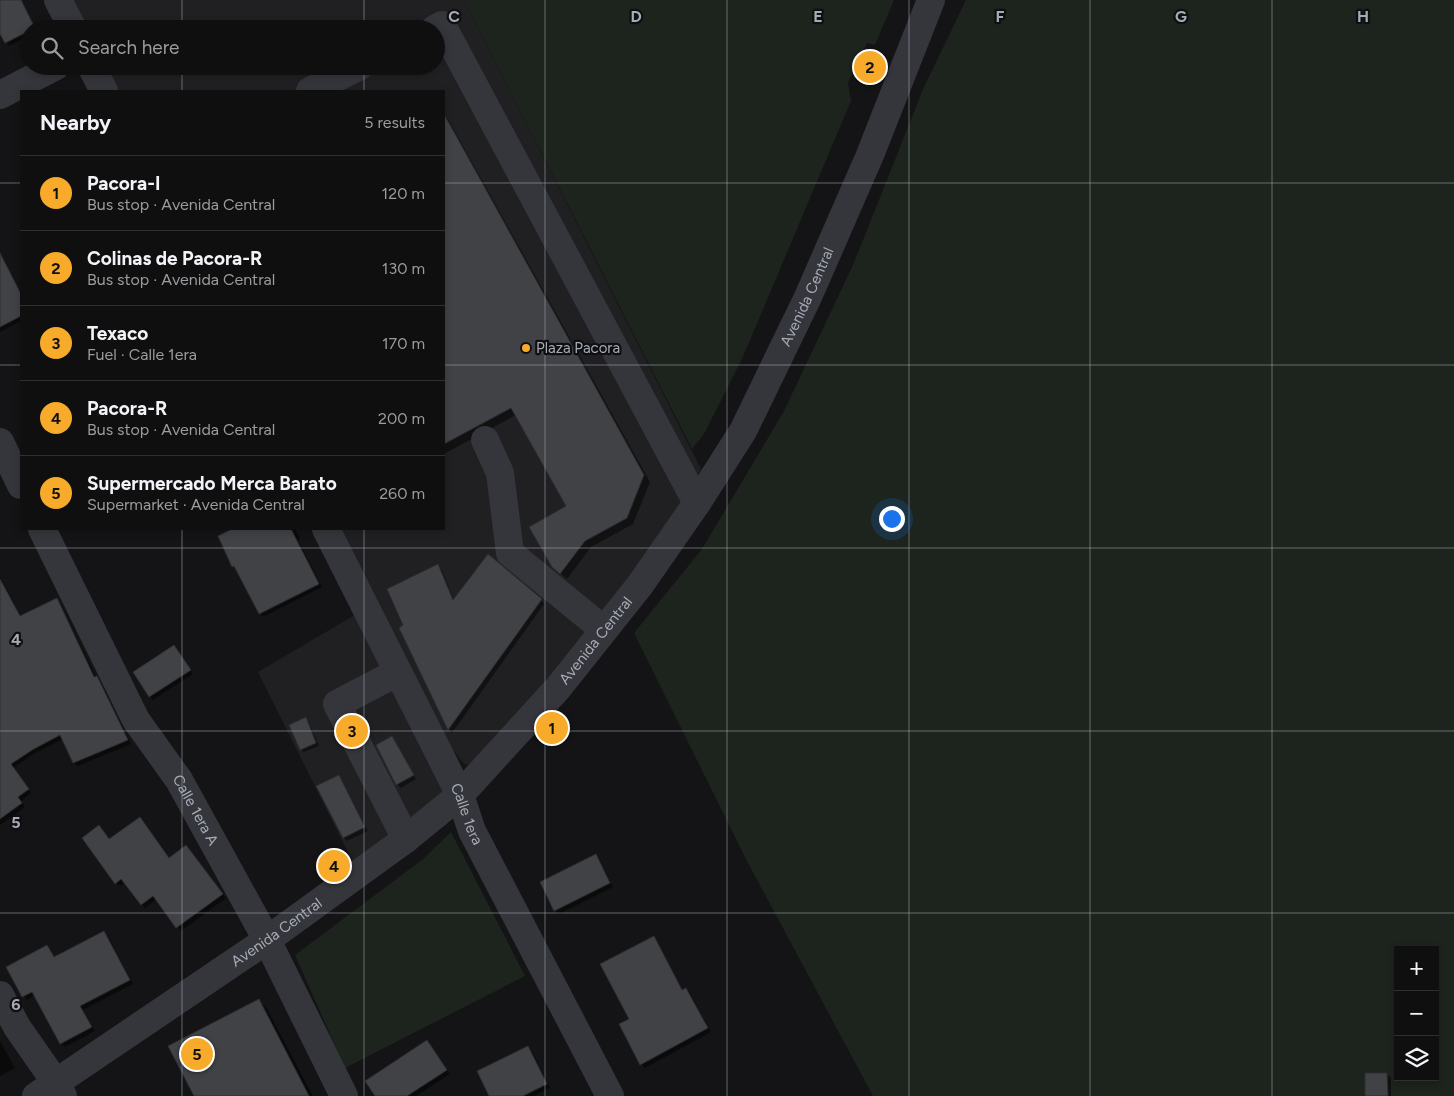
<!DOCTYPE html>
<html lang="en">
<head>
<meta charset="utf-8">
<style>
  :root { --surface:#0f0f10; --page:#181819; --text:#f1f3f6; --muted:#9b9c9f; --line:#2f2f30; --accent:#f8ab2b }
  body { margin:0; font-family:Figtree,sans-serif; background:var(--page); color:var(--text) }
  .controls { position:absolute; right:15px; bottom:15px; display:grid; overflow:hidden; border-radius:0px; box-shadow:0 2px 8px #0003 }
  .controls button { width:45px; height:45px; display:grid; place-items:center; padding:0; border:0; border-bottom:1px solid var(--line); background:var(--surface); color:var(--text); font:25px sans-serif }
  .you { position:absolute; left:891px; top:518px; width:18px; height:18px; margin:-12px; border:4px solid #fff; border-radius:50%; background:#1a73e8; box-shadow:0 0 0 8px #1a73e833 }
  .badge { display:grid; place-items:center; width:32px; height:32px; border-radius:50%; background:var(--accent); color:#111; font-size:16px; font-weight:700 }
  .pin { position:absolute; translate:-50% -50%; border:2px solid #fff; box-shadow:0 1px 5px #0006 }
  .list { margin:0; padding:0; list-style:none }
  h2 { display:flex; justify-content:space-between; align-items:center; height:65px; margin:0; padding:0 20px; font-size:21px }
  h2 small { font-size:16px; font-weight:400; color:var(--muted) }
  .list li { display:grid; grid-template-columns:32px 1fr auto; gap:15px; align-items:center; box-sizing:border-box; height:75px; padding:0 20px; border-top:1px solid var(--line) }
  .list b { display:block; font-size:19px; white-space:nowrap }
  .list p { margin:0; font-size:16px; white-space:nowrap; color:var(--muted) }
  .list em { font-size:16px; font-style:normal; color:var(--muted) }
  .icon { flex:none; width:28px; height:28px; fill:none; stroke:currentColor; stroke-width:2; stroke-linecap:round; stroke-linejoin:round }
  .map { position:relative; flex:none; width:1454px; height:1096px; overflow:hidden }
  .search { position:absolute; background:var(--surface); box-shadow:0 2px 8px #0003; left:20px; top:20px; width:425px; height:55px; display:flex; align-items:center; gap:12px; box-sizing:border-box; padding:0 18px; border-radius:28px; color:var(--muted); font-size:19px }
  .panel { position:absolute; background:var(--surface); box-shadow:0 2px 8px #0003; left:20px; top:90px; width:425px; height:440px; border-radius:0px }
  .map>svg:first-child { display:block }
</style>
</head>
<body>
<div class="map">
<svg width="1454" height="1096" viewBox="0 0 1454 1096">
  <rect width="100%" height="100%" fill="#141416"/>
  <path fill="#202023" d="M71,0H464L701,469L666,530L581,645L472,765L464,764L450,746L340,529H444V91H118L105,66H436V29H86Z
    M358,613L445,791L355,866L258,672Z"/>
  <path fill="#1c241d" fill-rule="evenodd" d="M464,0H894L875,45L867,43L848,83L851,101L742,359L704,434L692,449Z
    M966,0H1454V1096H873L748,863L634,633L702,549L784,411L853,265L924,87ZM1398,950H1435V1077H1398Z
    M451,832L525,976L345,1068L295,955L423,859Z"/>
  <path fill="#0007" d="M0,0H21L36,29H29V36L9,46L0,32Z
    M444,115L448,119L650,482L633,524L591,547L567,579L560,573L567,507L516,415L444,454Z
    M7,269L11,273L21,293V321L0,332V273Z
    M235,529H295L300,539L298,540L322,587L263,617L260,613L237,570L233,566L219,536Z
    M438,566L442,570L454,600H541L544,604L452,733L449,730L401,628Z
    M0,577L21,617L57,600L60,603L96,677L100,681L131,744L78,766L74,763L63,739L35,753L13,768L31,793L21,801L25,807L0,825Z
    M174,647L193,674L153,700L150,696Z
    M306,719L309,723L319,746L304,752L301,749Z
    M392,738L395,742L416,779L401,788L397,784Z
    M338,776L342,780L368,831L347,841L344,838L318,786Z
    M143,822L170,859L186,847L226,898L181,931L157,899L145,908L125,882L120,886L116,883L110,840Z
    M596,855L599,859L613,887L559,914L555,910Z
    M104,933L108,936L133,984L83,1010L95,1031L65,1047L62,1044L35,995L27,1000L23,996L47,946L55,958Z
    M654,937L657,941L683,991L686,990L690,993L711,1032L645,1068L641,1064L631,1019Z
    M258,1000L267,1009L313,1096H196Z
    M0,1041L15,1068L0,1076Z
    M427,1041L450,1074L416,1096H376Z
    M528,1048L532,1051L550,1088L534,1096H491Z
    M1387,1074L1391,1078V1096H1367Z"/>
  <path fill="#404246" stroke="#2e2e32" d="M0,0H21L35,28L29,29V31L5,43L0,34Z
    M444,114L644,475L627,518L585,541L560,574L552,567L529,527L566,506L511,408L444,444Z
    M0,253L21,294V316L0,327Z
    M232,529H291L319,584L259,614L234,566L232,567L218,536Z
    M488,554L542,599L448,730L399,628L403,625L387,589L438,564L453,600Z
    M0,579L20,616L57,598L94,677L97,676L128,740L73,763L60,735L32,750L11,764L29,789L18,797L22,803L0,819Z
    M174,645L191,670L149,697L133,672Z
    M306,717L316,743L300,750L289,725Z
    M392,736L414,775L396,785L376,745Z
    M339,775L365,827L343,838L316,786Z
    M140,817L169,858L186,845L223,894L176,928L153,896L141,905L121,879L115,884L82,838L99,825L109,839Z
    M596,854L610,883L554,911L540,882Z
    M104,931L130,980L80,1006L92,1027L60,1044L32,992L22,997L6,967L47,945L54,957Z
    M654,936L682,990L686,988L708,1028L640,1065L619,1024L629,1019L600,964Z
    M259,999L309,1096H194L168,1046Z
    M427,1040L447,1070L407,1096H375L365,1081Z
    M528,1046L547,1084L523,1096H489L477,1071Z
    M1365,1073H1387L1388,1096H1365Z"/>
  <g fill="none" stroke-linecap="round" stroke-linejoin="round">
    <g stroke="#35363b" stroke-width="28">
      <path d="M58,0L73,29"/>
      <path d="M435,29L442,25L697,503"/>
      <path d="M91,66L104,91"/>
      <path d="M310,91L360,66"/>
      <path d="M0,95L56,66"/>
      <path d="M485,440L500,473L510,553L604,630"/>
      <path d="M0,442L21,485"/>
      <path id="s1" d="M42,529L136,720L179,780L267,940L344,1096"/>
      <path id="s2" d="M326,529L460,795L472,831L610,1096"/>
      <path d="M398,672L337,704L406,839"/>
      <path d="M0,995L17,1027L56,1083L63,1096"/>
      <path id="s3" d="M36,1096L267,940L406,839L460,795L558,688L640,585L697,503L743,431L808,297L870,155L931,0"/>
    </g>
  </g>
  <path fill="none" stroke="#a6acb7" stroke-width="1" stroke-opacity="0.55" d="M182,0V29M364,0V29M545,0V1096M727,0V1096M909,0V1096M1090,0V1096M1272,0V1096M182,66V91M364,66V91M0,183H21M444,183H1454M0,365H21M444,365H1454M182,529V1096M364,529V1096M0,548H1454M0,731H1454M0,913H1454"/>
  <circle fill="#f8ab2b" stroke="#0f0f11" stroke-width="2" cx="526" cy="348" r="5"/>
  <g text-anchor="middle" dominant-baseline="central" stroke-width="4.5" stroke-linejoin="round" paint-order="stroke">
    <g font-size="15" fill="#a6acb7" stroke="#0f0f11">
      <text stroke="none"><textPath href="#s3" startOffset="1131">Avenida Central</textPath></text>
      <text stroke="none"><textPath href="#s3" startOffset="726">Avenida Central</textPath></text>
      <text stroke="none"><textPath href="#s1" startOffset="321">Calle 1era A</textPath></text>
      <text stroke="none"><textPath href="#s2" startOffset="318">Calle 1era</textPath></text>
      <text stroke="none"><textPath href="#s3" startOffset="291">Avenida Central</textPath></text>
    </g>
    <g font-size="15" fill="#a6acb7" stroke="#0f0f11" text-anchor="start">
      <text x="536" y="348">Plaza Pacora</text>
    </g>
  </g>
  <g font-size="16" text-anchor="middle" font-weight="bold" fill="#a6acb7" stroke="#0f0f11" stroke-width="4.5" stroke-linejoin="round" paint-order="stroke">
    <text x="454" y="22">C</text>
    <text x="636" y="22">D</text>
    <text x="818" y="22">E</text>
    <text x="1000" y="22">F</text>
    <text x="1181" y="22">G</text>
    <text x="1363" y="22">H</text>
    <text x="16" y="645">4</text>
    <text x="16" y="828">5</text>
    <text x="16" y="1010">6</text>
  </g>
</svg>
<div class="controls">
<button>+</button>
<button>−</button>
<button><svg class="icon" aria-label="layers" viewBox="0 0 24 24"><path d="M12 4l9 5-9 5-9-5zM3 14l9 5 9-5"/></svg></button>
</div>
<div class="you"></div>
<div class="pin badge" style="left:552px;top:728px">1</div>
<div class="pin badge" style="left:870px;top:67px">2</div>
<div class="pin badge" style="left:352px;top:731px">3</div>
<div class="pin badge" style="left:334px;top:866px">4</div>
<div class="pin badge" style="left:197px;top:1054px">5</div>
<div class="search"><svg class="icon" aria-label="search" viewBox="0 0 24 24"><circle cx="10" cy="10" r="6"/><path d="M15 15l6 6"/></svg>Search here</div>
<section class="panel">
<h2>Nearby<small>5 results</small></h2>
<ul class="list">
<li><span class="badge">1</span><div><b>Pacora-I</b><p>Bus stop · Avenida Central</p></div><em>120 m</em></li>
<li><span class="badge">2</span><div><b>Colinas de Pacora-R</b><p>Bus stop · Avenida Central</p></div><em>130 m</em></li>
<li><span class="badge">3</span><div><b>Texaco</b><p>Fuel · Calle 1era</p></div><em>170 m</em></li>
<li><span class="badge">4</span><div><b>Pacora-R</b><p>Bus stop · Avenida Central</p></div><em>200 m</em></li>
<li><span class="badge">5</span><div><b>Supermercado Merca Barato</b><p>Supermarket · Avenida Central</p></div><em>260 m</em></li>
</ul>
</section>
</div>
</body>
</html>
